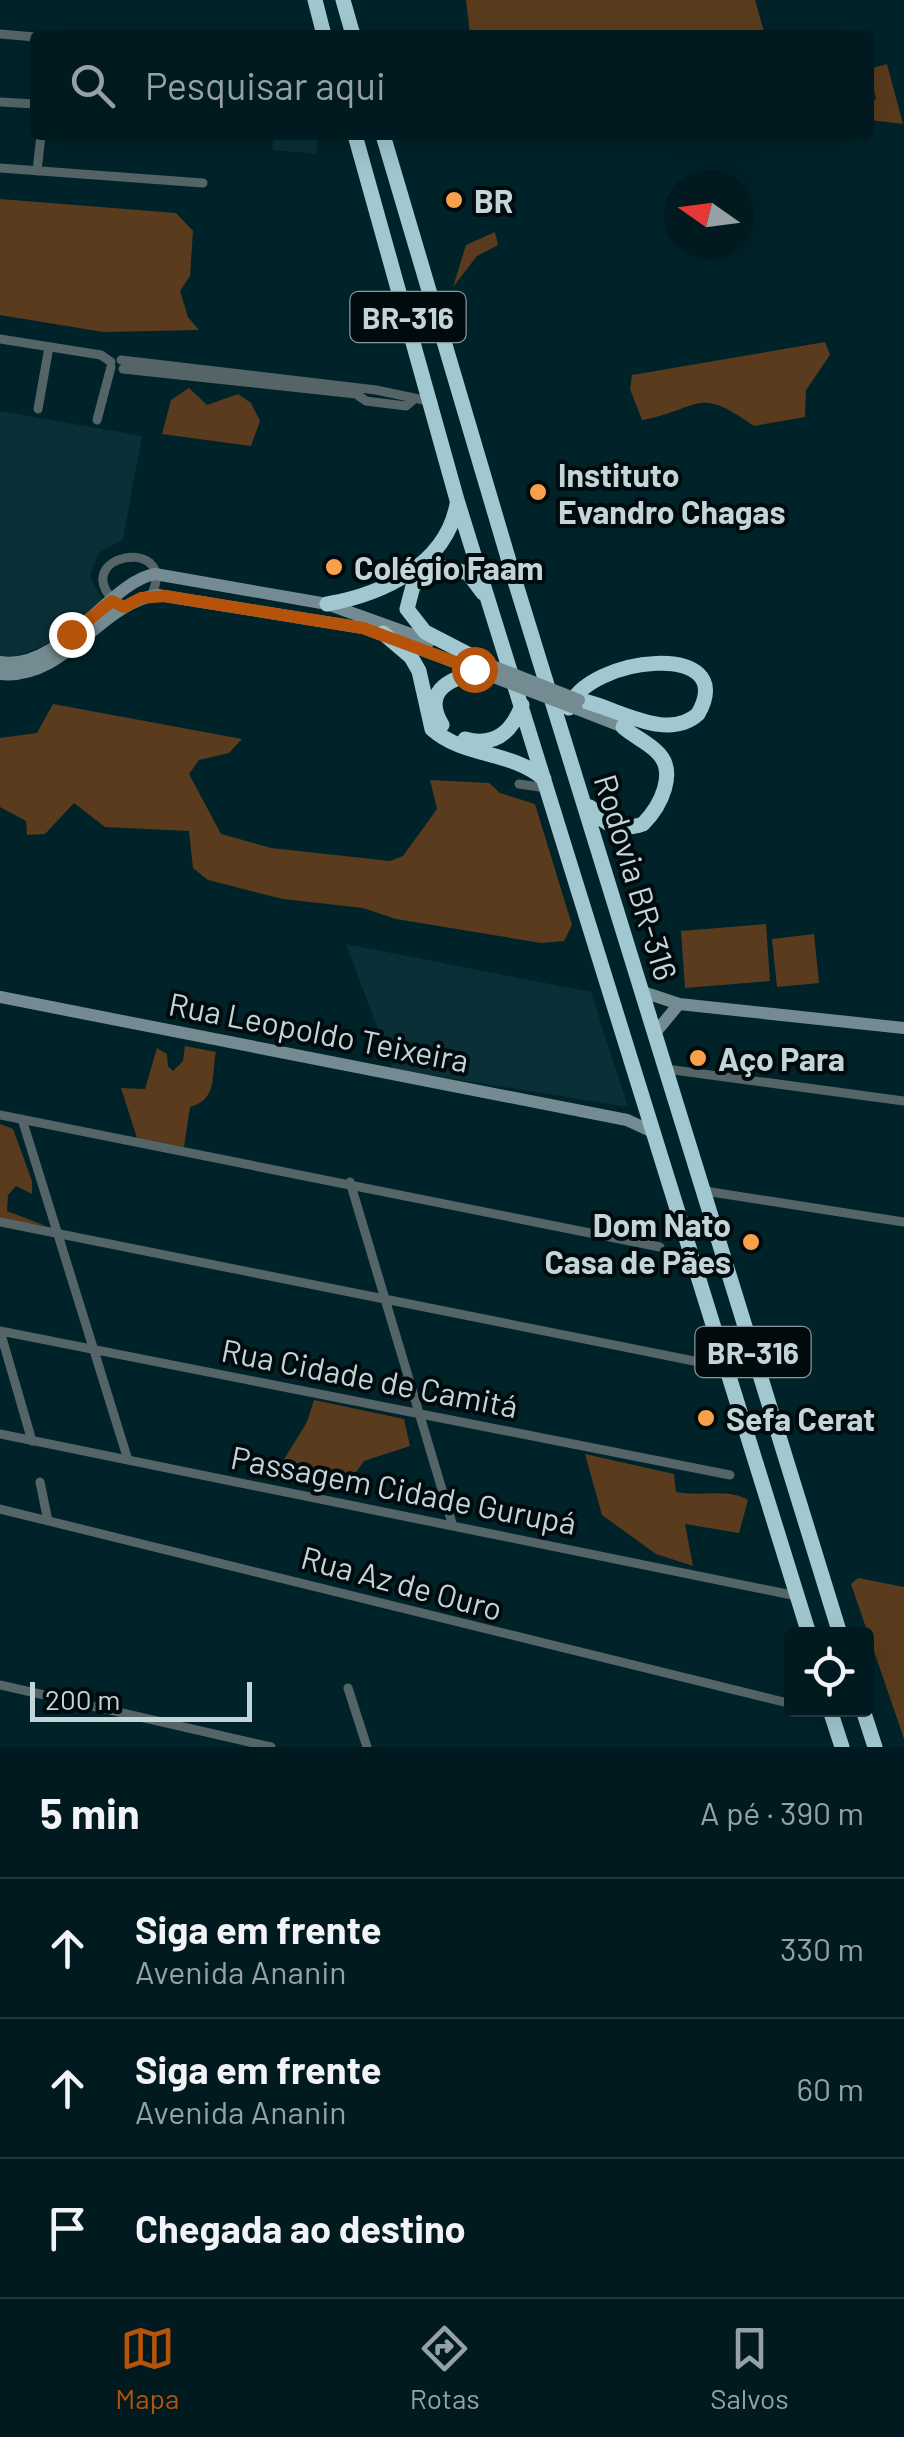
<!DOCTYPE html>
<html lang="pt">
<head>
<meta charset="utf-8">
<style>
  :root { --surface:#001a20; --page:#0e272d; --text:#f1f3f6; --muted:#95a1a5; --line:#22383e; --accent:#b45309 }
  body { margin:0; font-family:Barlow,sans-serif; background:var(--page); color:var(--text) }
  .controls { position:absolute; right:30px; bottom:30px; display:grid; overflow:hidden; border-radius:10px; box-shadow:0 10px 40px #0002 }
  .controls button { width:90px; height:90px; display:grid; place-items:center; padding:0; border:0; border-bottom:2px solid var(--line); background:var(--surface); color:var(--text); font:50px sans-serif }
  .compass { position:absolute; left:664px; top:170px; width:90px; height:90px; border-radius:50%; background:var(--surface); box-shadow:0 10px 40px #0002; rotate:284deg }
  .scale { position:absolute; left:30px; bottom:25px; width:222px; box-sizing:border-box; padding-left:10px; border:5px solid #c2d5d9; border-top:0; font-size:28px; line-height:35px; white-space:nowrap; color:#c2d5d9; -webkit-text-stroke:8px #010a0d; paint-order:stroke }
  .stop { position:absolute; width:30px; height:30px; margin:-22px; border:8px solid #b45309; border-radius:50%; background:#fff }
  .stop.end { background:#b45309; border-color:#fff; box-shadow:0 2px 10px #0008 }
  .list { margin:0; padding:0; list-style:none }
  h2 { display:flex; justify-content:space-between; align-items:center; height:130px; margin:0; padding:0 40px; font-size:42px }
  h2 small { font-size:32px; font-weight:400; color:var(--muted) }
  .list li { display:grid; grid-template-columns:65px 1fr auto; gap:30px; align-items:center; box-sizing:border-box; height:140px; padding:0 40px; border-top:2px solid var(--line) }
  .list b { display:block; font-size:38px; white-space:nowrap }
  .list p { margin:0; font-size:32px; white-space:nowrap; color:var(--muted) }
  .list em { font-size:32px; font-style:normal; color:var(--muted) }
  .icon { flex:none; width:55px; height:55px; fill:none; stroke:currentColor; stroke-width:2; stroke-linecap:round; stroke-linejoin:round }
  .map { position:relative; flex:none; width:904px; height:1747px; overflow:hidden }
  .search { position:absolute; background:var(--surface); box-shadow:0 10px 40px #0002; left:30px; right:30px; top:30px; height:110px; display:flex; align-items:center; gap:25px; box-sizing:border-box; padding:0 35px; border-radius:10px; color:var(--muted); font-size:38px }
  .sheet { height:550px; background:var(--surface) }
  nav { display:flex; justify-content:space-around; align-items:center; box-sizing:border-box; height:140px; border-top:2px solid var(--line); background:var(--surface); font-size:28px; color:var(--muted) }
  nav a { display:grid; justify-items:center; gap:5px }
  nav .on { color:var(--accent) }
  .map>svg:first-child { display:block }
</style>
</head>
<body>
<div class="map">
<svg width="904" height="1747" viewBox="0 0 904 1747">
  <rect width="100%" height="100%" fill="#00232a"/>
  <path fill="#0b2f36" d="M274,135L317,138V154L272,150Z
    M0,411L142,436L123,539L99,553L90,576L105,605L56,640L10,659L0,657Z
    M346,944L591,992L628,1107L393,1069Z"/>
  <path fill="#5a3b1d" d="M466,0H755L765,35H470Z
    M887,64L903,124L869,120V101L876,99L869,69Z
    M0,199L176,213L193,231L190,276L180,291L188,317L199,330L103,332L0,315Z
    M495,232L498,245L477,256L453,287L466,245Z
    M825,342L830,355L806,390L805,417L754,426C696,385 703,408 642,420L630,389L632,375Z
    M189,388L207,405L238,394L251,403L260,421L251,446L162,434L171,400Z
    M53,704L242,739L229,753L199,760L189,774L221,834L271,848L390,861L403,856L437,809L430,780L489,783L500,793L535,804L572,925L564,941L541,943L396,919L363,908L283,899L208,880L193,868L189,831L105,827L74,803L45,834L27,835L26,821L0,807V738L37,733Z
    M766,924L770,981L685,988L681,931Z
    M814,934L819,983L777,987L772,939Z
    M185,1046L216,1052C211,1073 219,1099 190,1107L184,1147L137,1138L121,1088L145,1089L157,1048L167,1054L168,1066L173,1071L183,1061Z
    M0,1124L13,1129L32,1181V1194L16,1186L8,1195L7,1211L46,1226L0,1219Z
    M314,1400L404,1419L410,1446L364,1461L352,1478L312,1470L298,1484L272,1479L307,1422Z
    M585,1454L674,1474L676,1492C699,1497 728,1488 748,1500L739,1533L685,1524L693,1566L656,1554L602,1515Z
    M858,1578L904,1587V1739L851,1584Z"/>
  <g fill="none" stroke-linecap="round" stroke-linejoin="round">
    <path stroke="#556467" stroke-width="9" d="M0,34L35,37
      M0,102L35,104
      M0,168L203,183
      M37,171L41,135
      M0,339L101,355L111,362
      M121,360L376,390L433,402
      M123,369L356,394L366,401L406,406L413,400
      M38,409L49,347
      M97,420L111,367
      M116,603C65,554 181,534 151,596
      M519,784L546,788
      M666,1069L904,1101
      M0,1115L660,1247
      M22,1119L128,1460
      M350,1182L452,1523
      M705,1191L904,1222
      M0,1222L724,1367
      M0,1331L730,1475
      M0,1331L32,1441
      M0,1434L797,1596
      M40,1482L48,1521
      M0,1509L792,1704
      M0,1685L271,1747
      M348,1688L367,1747"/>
    <path stroke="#748c91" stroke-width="12" d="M0,662C61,672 108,582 155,574L327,604L430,641
      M0,674C66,681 100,602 158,595L363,628L483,673
      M577,709L623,727
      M643,992L679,1004L904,1028
      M0,997L627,1120L653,1132
      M655,1033L679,1004"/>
    <path stroke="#a1c8d0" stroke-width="15" d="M315,0L324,35
      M343,0L353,35
      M355,135L457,500L809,1634
      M383,135L514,578L840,1634
      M483,593L468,573L441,567L413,586L407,609L425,632L485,663
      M327,604C383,594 446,565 457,504
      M383,633L411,657L419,671L432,729C465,758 510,750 544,779
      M569,708C586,656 741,639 698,714C666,743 614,706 579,700
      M442,725C420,689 454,676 483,673
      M465,739C495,747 512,732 522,705
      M590,807C605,826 620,832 643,824C660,807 679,771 656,751C647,742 633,736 623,727
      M830,1710L842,1747
      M863,1710L875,1747"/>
    <path stroke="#748c91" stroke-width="12" d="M485,663L579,700
      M483,673L577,709"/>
  </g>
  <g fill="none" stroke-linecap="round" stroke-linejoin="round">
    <path stroke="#b45309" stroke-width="12" d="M71,634L112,601L124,607L141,598L165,596L363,628L474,669"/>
  </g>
  <g fill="#f8a14a" stroke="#010a0d" stroke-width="4">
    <circle cx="454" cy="200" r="10"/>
    <circle cx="538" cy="492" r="10"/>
    <circle cx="334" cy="567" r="10"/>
    <circle cx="698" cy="1058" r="10"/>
    <circle cx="751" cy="1242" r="10"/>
    <circle cx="706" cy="1418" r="10"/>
  </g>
  <g text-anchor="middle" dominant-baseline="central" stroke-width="8" stroke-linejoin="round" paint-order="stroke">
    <g fill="#010a0d" stroke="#88989c" stroke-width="2.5">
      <rect x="350.5" y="292" width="115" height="50" rx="8"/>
      <rect x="695.5" y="1327" width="115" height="50" rx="8"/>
    </g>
    <g font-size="30" font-weight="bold" fill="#c2d5d9">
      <text x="408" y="317">BR-316</text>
      <text x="753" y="1352">BR-316</text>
    </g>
    <g font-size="32" font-weight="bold" fill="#c2d5d9" stroke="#010a0d" text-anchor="start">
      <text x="474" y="200">BR</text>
      <text x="558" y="474">Instituto<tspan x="558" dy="37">Evandro Chagas</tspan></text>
      <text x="354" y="567">Colégio Faam</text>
      <text x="718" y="1058">Aço Para</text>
      <text x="731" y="1224" text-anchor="end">Dom Nato<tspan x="731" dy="37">Casa de Pães</tspan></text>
      <text x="726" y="1418">Sefa Cerat</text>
    </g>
    <g font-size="32" fill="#c2d5d9" stroke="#010a0d">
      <text transform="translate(637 877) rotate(73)">Rodovia BR-316</text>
      <text transform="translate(319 1031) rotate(11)">Rua Leopoldo Teixeira</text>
      <text transform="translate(370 1377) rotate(11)">Rua Cidade de Camitá</text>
      <text transform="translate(404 1489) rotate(11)">Passagem Cidade Gurupá</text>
      <text transform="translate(402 1582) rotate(15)">Rua Az de Ouro</text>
    </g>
  </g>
</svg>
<div class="controls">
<button><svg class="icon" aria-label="locate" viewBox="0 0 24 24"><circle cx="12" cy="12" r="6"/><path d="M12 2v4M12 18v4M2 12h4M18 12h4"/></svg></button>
</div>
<svg class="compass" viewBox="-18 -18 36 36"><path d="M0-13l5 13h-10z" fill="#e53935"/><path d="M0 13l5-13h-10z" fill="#95a1a5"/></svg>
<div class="scale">200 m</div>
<div class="stop" style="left:474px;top:669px"></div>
<div class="stop end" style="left:71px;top:634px"></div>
<div class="search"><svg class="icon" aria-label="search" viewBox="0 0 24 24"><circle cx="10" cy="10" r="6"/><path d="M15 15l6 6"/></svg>Pesquisar aqui</div>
</div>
<section class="sheet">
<h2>5 min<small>A pé · 390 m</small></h2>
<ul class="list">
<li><svg class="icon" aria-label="ahead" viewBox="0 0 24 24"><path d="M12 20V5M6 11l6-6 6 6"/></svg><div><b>Siga em frente</b><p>Avenida Ananin</p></div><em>330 m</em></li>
<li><svg class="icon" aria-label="ahead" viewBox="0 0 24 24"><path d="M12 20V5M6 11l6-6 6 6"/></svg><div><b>Siga em frente</b><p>Avenida Ananin</p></div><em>60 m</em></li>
<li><svg class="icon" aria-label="arrive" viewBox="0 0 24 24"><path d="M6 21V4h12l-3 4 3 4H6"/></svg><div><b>Chegada ao destino</b></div></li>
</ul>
</section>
<nav>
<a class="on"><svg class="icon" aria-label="map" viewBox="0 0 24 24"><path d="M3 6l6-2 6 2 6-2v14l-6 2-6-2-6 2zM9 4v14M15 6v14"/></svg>Mapa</a>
<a><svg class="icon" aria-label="directions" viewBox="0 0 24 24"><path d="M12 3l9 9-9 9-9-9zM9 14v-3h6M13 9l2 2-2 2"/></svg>Rotas</a>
<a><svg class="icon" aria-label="saved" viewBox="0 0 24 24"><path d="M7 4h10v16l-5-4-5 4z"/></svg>Salvos</a>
</nav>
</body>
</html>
